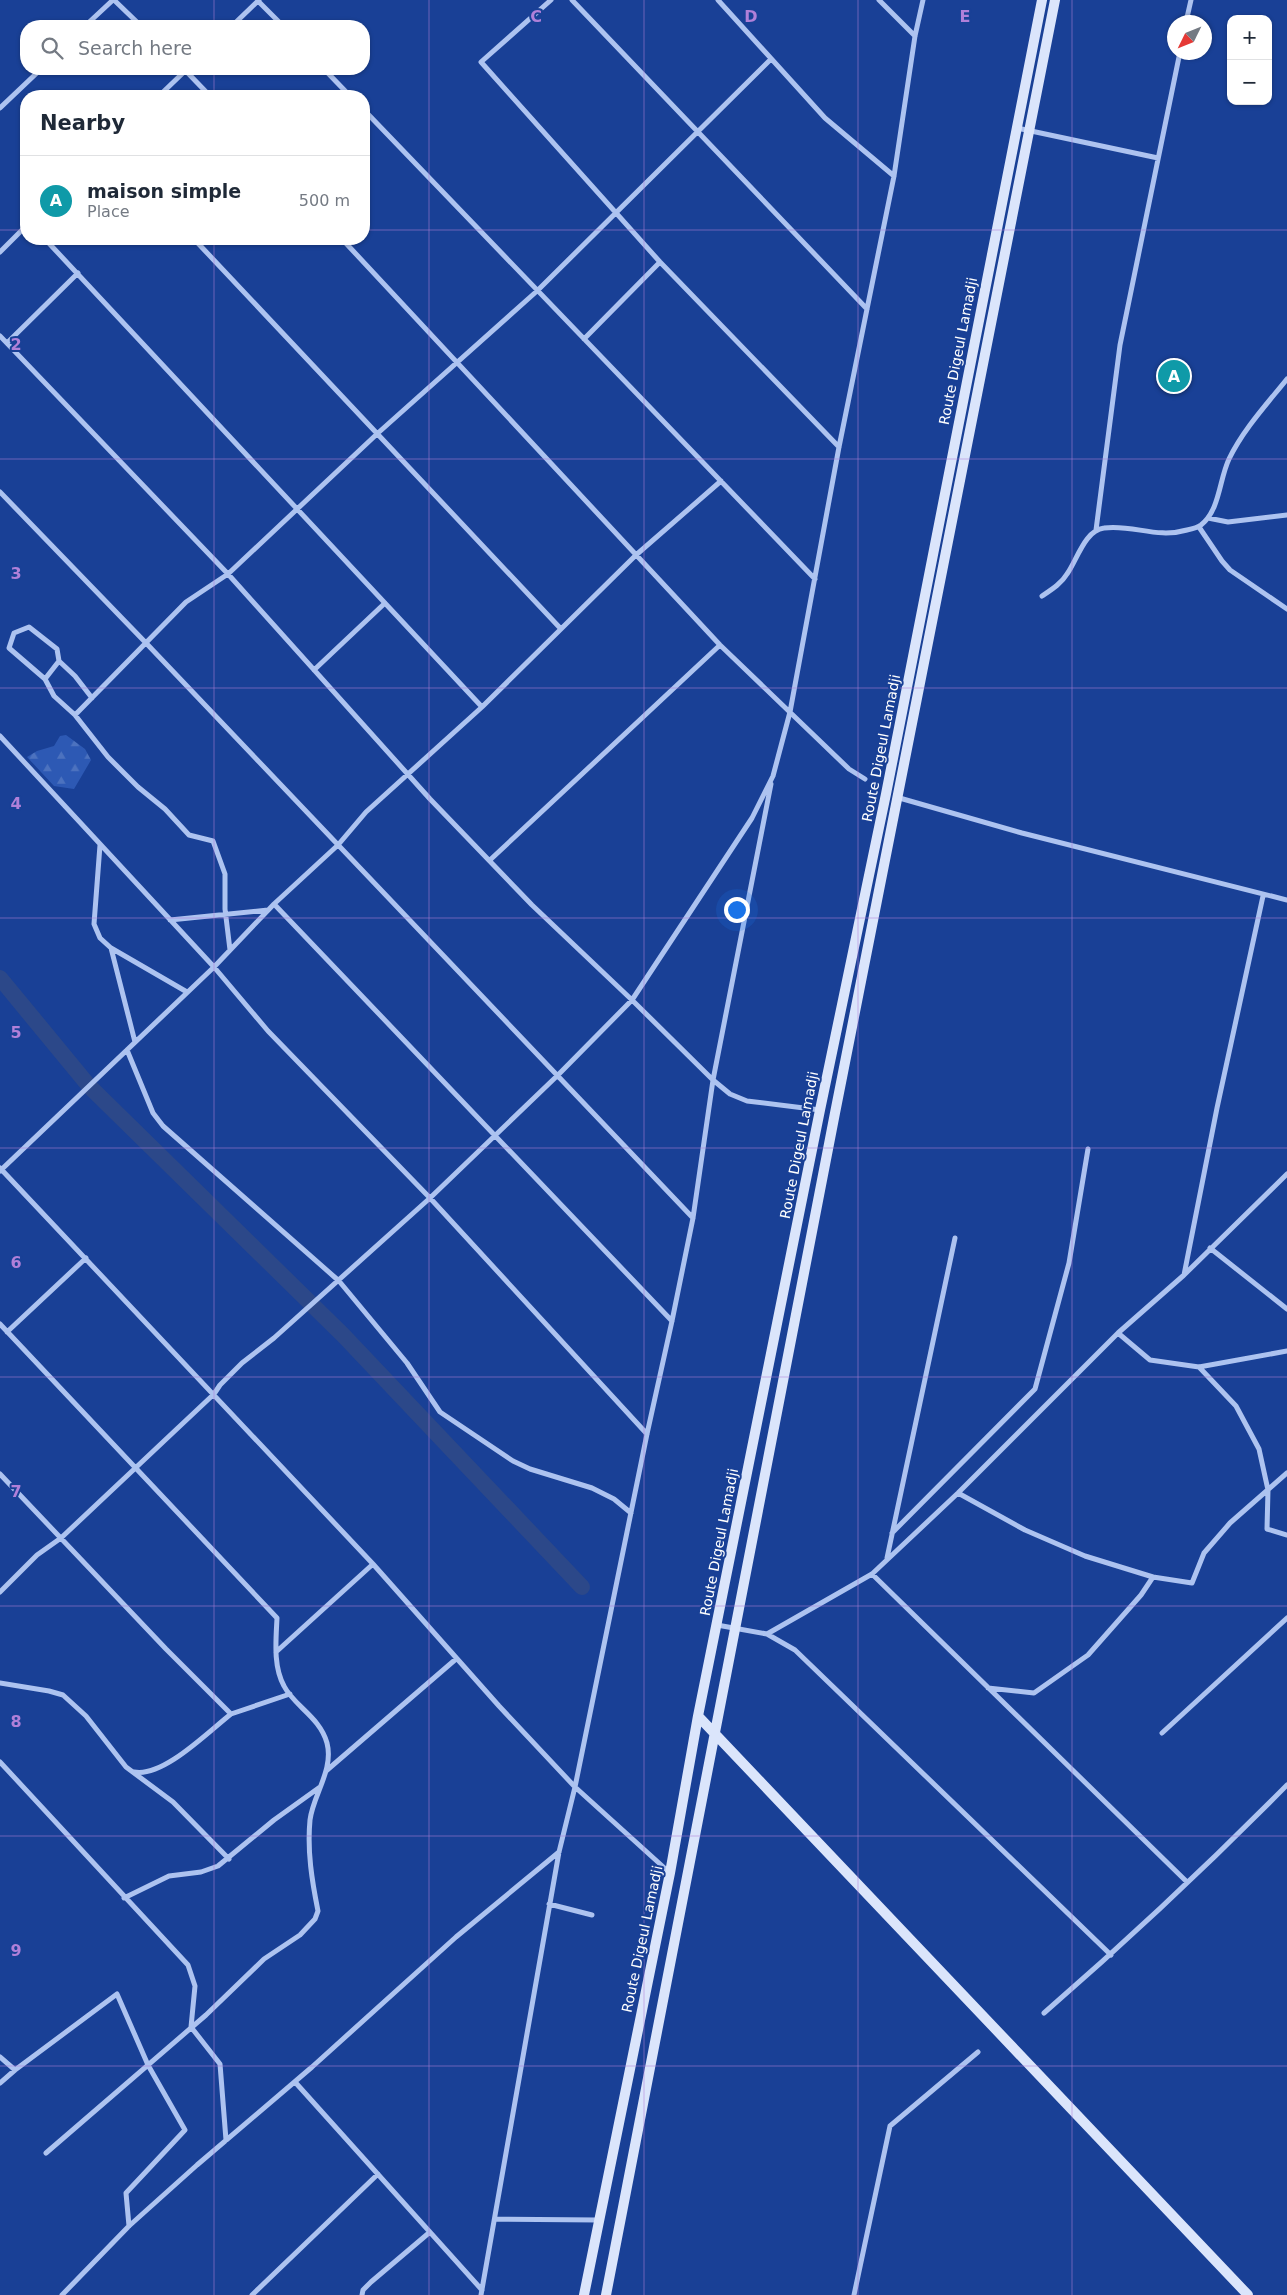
<!DOCTYPE html>
<html lang="en">
<head>
<meta charset="utf-8">
<style>
  :root { --surface:#fff; --page:#f6f6f7; --text:#1f2937; --muted:#747a83; --line:#e0e1e3; --accent:#b45309 }
  body { margin:0; font-family:"DejaVu Sans",sans-serif; background:var(--page); color:var(--text) }
  .controls { position:absolute; right:15px; top:15px; display:grid; overflow:hidden; border-radius:10px; box-shadow:0 1px 4px #0004 }
  .controls button { width:45px; height:45px; display:grid; place-items:center; padding:0; border:0; border-bottom:1px solid var(--line); background:var(--surface); color:var(--text); font:25px sans-serif }
  .compass { position:absolute; left:1167px; top:15px; width:45px; height:45px; border-radius:50%; background:var(--surface); box-shadow:0 1px 4px #0004; rotate:227deg }
  .you { position:absolute; left:736px; top:909px; width:18px; height:18px; margin:-12px; border:4px solid #fff; border-radius:50%; background:#1a73e8; box-shadow:0 0 0 8px #1a73e833 }
  .badge { display:grid; place-items:center; width:32px; height:32px; border-radius:50%; background:var(--accent); color:#fff; font-size:16px; font-weight:700 }
  .pin { position:absolute; translate:-50% -50%; border:2px solid #fff; box-shadow:0 1px 5px #0006 }
  .list { margin:0; padding:0; list-style:none }
  h2 { display:flex; justify-content:space-between; align-items:center; height:65px; margin:0; padding:0 20px; font-size:21px }
  h2 small { font-size:16px; font-weight:400; color:var(--muted) }
  .list li { display:grid; grid-template-columns:32px 1fr auto; gap:15px; align-items:center; box-sizing:border-box; height:90px; padding:0 20px; border-top:1px solid var(--line) }
  .list b { display:block; font-size:19px; white-space:nowrap }
  .list p { margin:0; font-size:16px; white-space:nowrap; color:var(--muted) }
  .list em { font-size:16px; font-style:normal; color:var(--muted) }
  .icon { flex:none; width:28px; height:28px; fill:none; stroke:currentColor; stroke-width:2; stroke-linecap:round; stroke-linejoin:round }
  .map { position:relative; flex:none; width:1287px; height:2295px; overflow:hidden }
  .search { position:absolute; background:var(--surface); box-shadow:0 1px 4px #0004; left:20px; top:20px; width:350px; height:55px; display:flex; align-items:center; gap:12px; box-sizing:border-box; padding:0 18px; border-radius:20px; color:var(--muted); font-size:19px }
  .panel { position:absolute; background:var(--surface); box-shadow:0 1px 4px #0004; left:20px; top:90px; width:350px; height:155px; border-radius:20px }
  .map>svg:first-child { display:block }
</style>
</head>
<body>
<div class="map">
<svg width="1287" height="2295" viewBox="0 0 1287 2295">
  <defs>
    <pattern id="forest-firs" width="22" height="20" patternUnits="userSpaceOnUse" patternTransform="scale(1.25)"><rect width="22" height="20" fill="#2d59b4"/><path d="M5 1l3.5 6h-7zM16 11l3.5 6h-7z" fill="#4c72bf"/></pattern>
  </defs>
  <rect width="100%" height="100%" fill="#194096"/>
  <path fill="url(#forest-firs)" d="M66,735L85,749L91,760L74,789L54,786L27,757L37,751L54,746L60,736Z"/>
  <g fill="none" stroke-linecap="round" stroke-linejoin="round">
    <path stroke="#2c4889" stroke-width="16" d="M0,978L89,1086L343,1335L582,1587"/>
    <path stroke="#adc3f0" stroke-width="5" d="M114,0L141,26
      M551,0L481,62L660,262L839,447
      M572,0L867,309
      M718,0L825,118L894,176
      M879,0L915,36
      M258,1L283,26
      M1186,22L1191,0
      M85,26L113,0
      M232,26L259,0
      M184,69L210,96
      M324,69L350,96
      M159,96L187,69
      M0,108L41,69
      M364,110L815,579
      M1017,128L1158,158
      M45,239L482,707
      M194,239L561,629
      M342,239L680,602L720,645L849,769L865,779
      M0,252L26,226
      M0,336L228,574L430,799L532,905L632,1000L713,1080L730,1094L747,1101L820,1110
      M584,339L660,262
      M7,343L78,273
      M0,492L146,643L693,1218
      M1208,518L1228,522L1287,515
      M1199,527L1222,561L1230,570L1287,609
      M1096,530L1120,345L1180,52
      M1042,596C1051,590 1061,584 1067,574C1077,560 1085,530 1104,528C1133,524 1156,539 1187,530C1192,529 1197,528 1201,525C1220,510 1219,480 1229,459C1243,430 1266,405 1287,379
      M314,670L385,603
      M45,679L9,648L14,633L29,627L57,649L59,661
      M92,698L75,676L59,661L45,679L54,696L75,715L108,757L138,787L165,809L189,835L213,841L225,874V909L230,950
      M75,715L186,602L228,574L378,433L537,291L771,59
      M0,736L214,967L268,1031L430,1198L647,1434
      M896,797L1022,833L1287,900
      M100,845L94,924L100,938L111,948L135,1042
      M490,860L720,645
      M274,904L672,1321
      M170,920L268,910
      M111,948L187,992
      M127,1050L153,1113L163,1126L339,1281L407,1363L440,1412L513,1461L530,1469L592,1488L614,1499L631,1513
      M0,1168L373,1564L499,1706L575,1787L670,1873
      M0,1171L214,967L274,904L338,845L366,812L482,707L636,555L721,481
      M1210,1248L1287,1309
      M1184,1275L1217,1108L1263,896
      M0,1324L277,1618C276,1640 273,1666 284,1686C294,1706 320,1717 327,1743C334,1770 313,1795 310,1820C307,1851 312,1881 318,1911L315,1919L300,1935L264,1959L206,2015L46,2153
      M7,1332L86,1258
      M1118,1333L1150,1360L1199,1367L1287,1351
      M1199,1367L1236,1406L1259,1449L1268,1490L1267,1529L1287,1535
      M0,1474L166,1649L231,1714L290,1694
      M958,1493L1025,1530L1085,1556L1153,1577
      M892,1533L1035,1389L1069,1263L1088,1149
      M887,1558L955,1238
      M872,1574L1187,1882
      M0,1592L37,1555L61,1538L214,1394L220,1385L242,1363L274,1338L430,1198L558,1075L632,1000L752,818L773,776L790,712L839,447L894,176L915,36L923,0
      M717,1625L767,1634L795,1650L1111,1955
      M767,1634L872,1574L958,1493L1118,1333L1184,1275L1287,1174
      M276,1652L373,1564
      M0,1683L49,1691L63,1695L86,1716L126,1767L173,1802L229,1859
      M988,1688L1034,1693L1088,1655L1141,1595L1153,1577L1192,1583L1204,1553L1230,1523L1287,1473
      M1162,1733L1287,1618
      M0,1762L188,1965L195,1986L191,2027L220,2064L226,2140
      M326,1771L456,1659
      M134,1772C163,1778 209,1731 231,1714
      M124,1898L169,1876L201,1872L218,1866L274,1820L320,1787
      M549,1904L592,1915
      M1044,2013C1128,1940 1209,1864 1287,1785
      M0,2057L15,2070L117,1994L148,2065L185,2130L126,2193L129,2226
      M295,2082L482,2290
      M0,2083L15,2070
      M495,2219L598,2220
      M62,2295L129,2226L197,2165L312,2067L456,1937L559,1852
      M252,2295L378,2174
      M362,2295L363,2290L371,2282L430,2232
      M481,2295L559,1852L575,1787L647,1434L672,1321L693,1218L713,1080L771,784
      M854,2295L890,2126L978,2052"/>
    <path stroke="#dbe5fb" stroke-width="10" d="M698,1716L1248,2295
      M584,2295L670,1873L698,1716L820,1110L886,794L1042,0
      M606,2295L835,1113L1055,0"/>
  </g>
  <path fill="none" stroke="#b080d9" stroke-width="1" stroke-opacity="0.55" d="M214,0V26M429,0V2295M644,0V2295M858,0V2295M1072,0V2295M214,69V96M0,230H26M364,230H1287M214,239V2295M0,459H1287M0,688H1287M0,918H1287M0,1148H1287M0,1377H1287M0,1606H1287M0,1836H1287M0,2066H1287"/>
  <g text-anchor="middle" dominant-baseline="central" stroke-width="4" stroke-linejoin="round" paint-order="stroke">
    <g font-size="14" fill="#fff" stroke="#194096">
      <text transform="translate(958 351) rotate(-79)">Route Digeul Lamadji</text>
      <text transform="translate(881 748) rotate(-79)">Route Digeul Lamadji</text>
      <text transform="translate(799 1145) rotate(-79)">Route Digeul Lamadji</text>
      <text transform="translate(719 1542) rotate(-79)">Route Digeul Lamadji</text>
      <text transform="translate(642 1939) rotate(-78)">Route Digeul Lamadji</text>
    </g>
  </g>
  <g font-size="16" text-anchor="middle" font-weight="bold" fill="#b080d9" stroke="#194096" stroke-width="4" stroke-linejoin="round" paint-order="stroke">
    <text x="536" y="22">C</text>
    <text x="751" y="22">D</text>
    <text x="965" y="22">E</text>
    <text x="16" y="350">2</text>
    <text x="16" y="579">3</text>
    <text x="16" y="809">4</text>
    <text x="16" y="1038">5</text>
    <text x="16" y="1268">6</text>
    <text x="16" y="1497">7</text>
    <text x="16" y="1727">8</text>
    <text x="16" y="1956">9</text>
  </g>
</svg>
<div class="controls">
<button>+</button>
<button>−</button>
</div>
<svg class="compass" viewBox="-18 -18 36 36"><path d="M0-13l5 13h-10z" fill="#e53935"/><path d="M0 13l5-13h-10z" fill="#747a83"/></svg>
<div class="you"></div>
<div class="pin badge" style="left:1174px;top:376px;background:#0f9aa8">A</div>
<div class="search"><svg class="icon" aria-label="search" viewBox="0 0 24 24"><circle cx="10" cy="10" r="6"/><path d="M15 15l6 6"/></svg>Search here</div>
<section class="panel">
<h2>Nearby<small></small></h2>
<ul class="list">
<li><span class="badge" style="background:#0f9aa8">A</span><div><b>maison simple</b><p>Place</p></div><em>500 m</em></li>
</ul>
</section>
</div>
</body>
</html>
